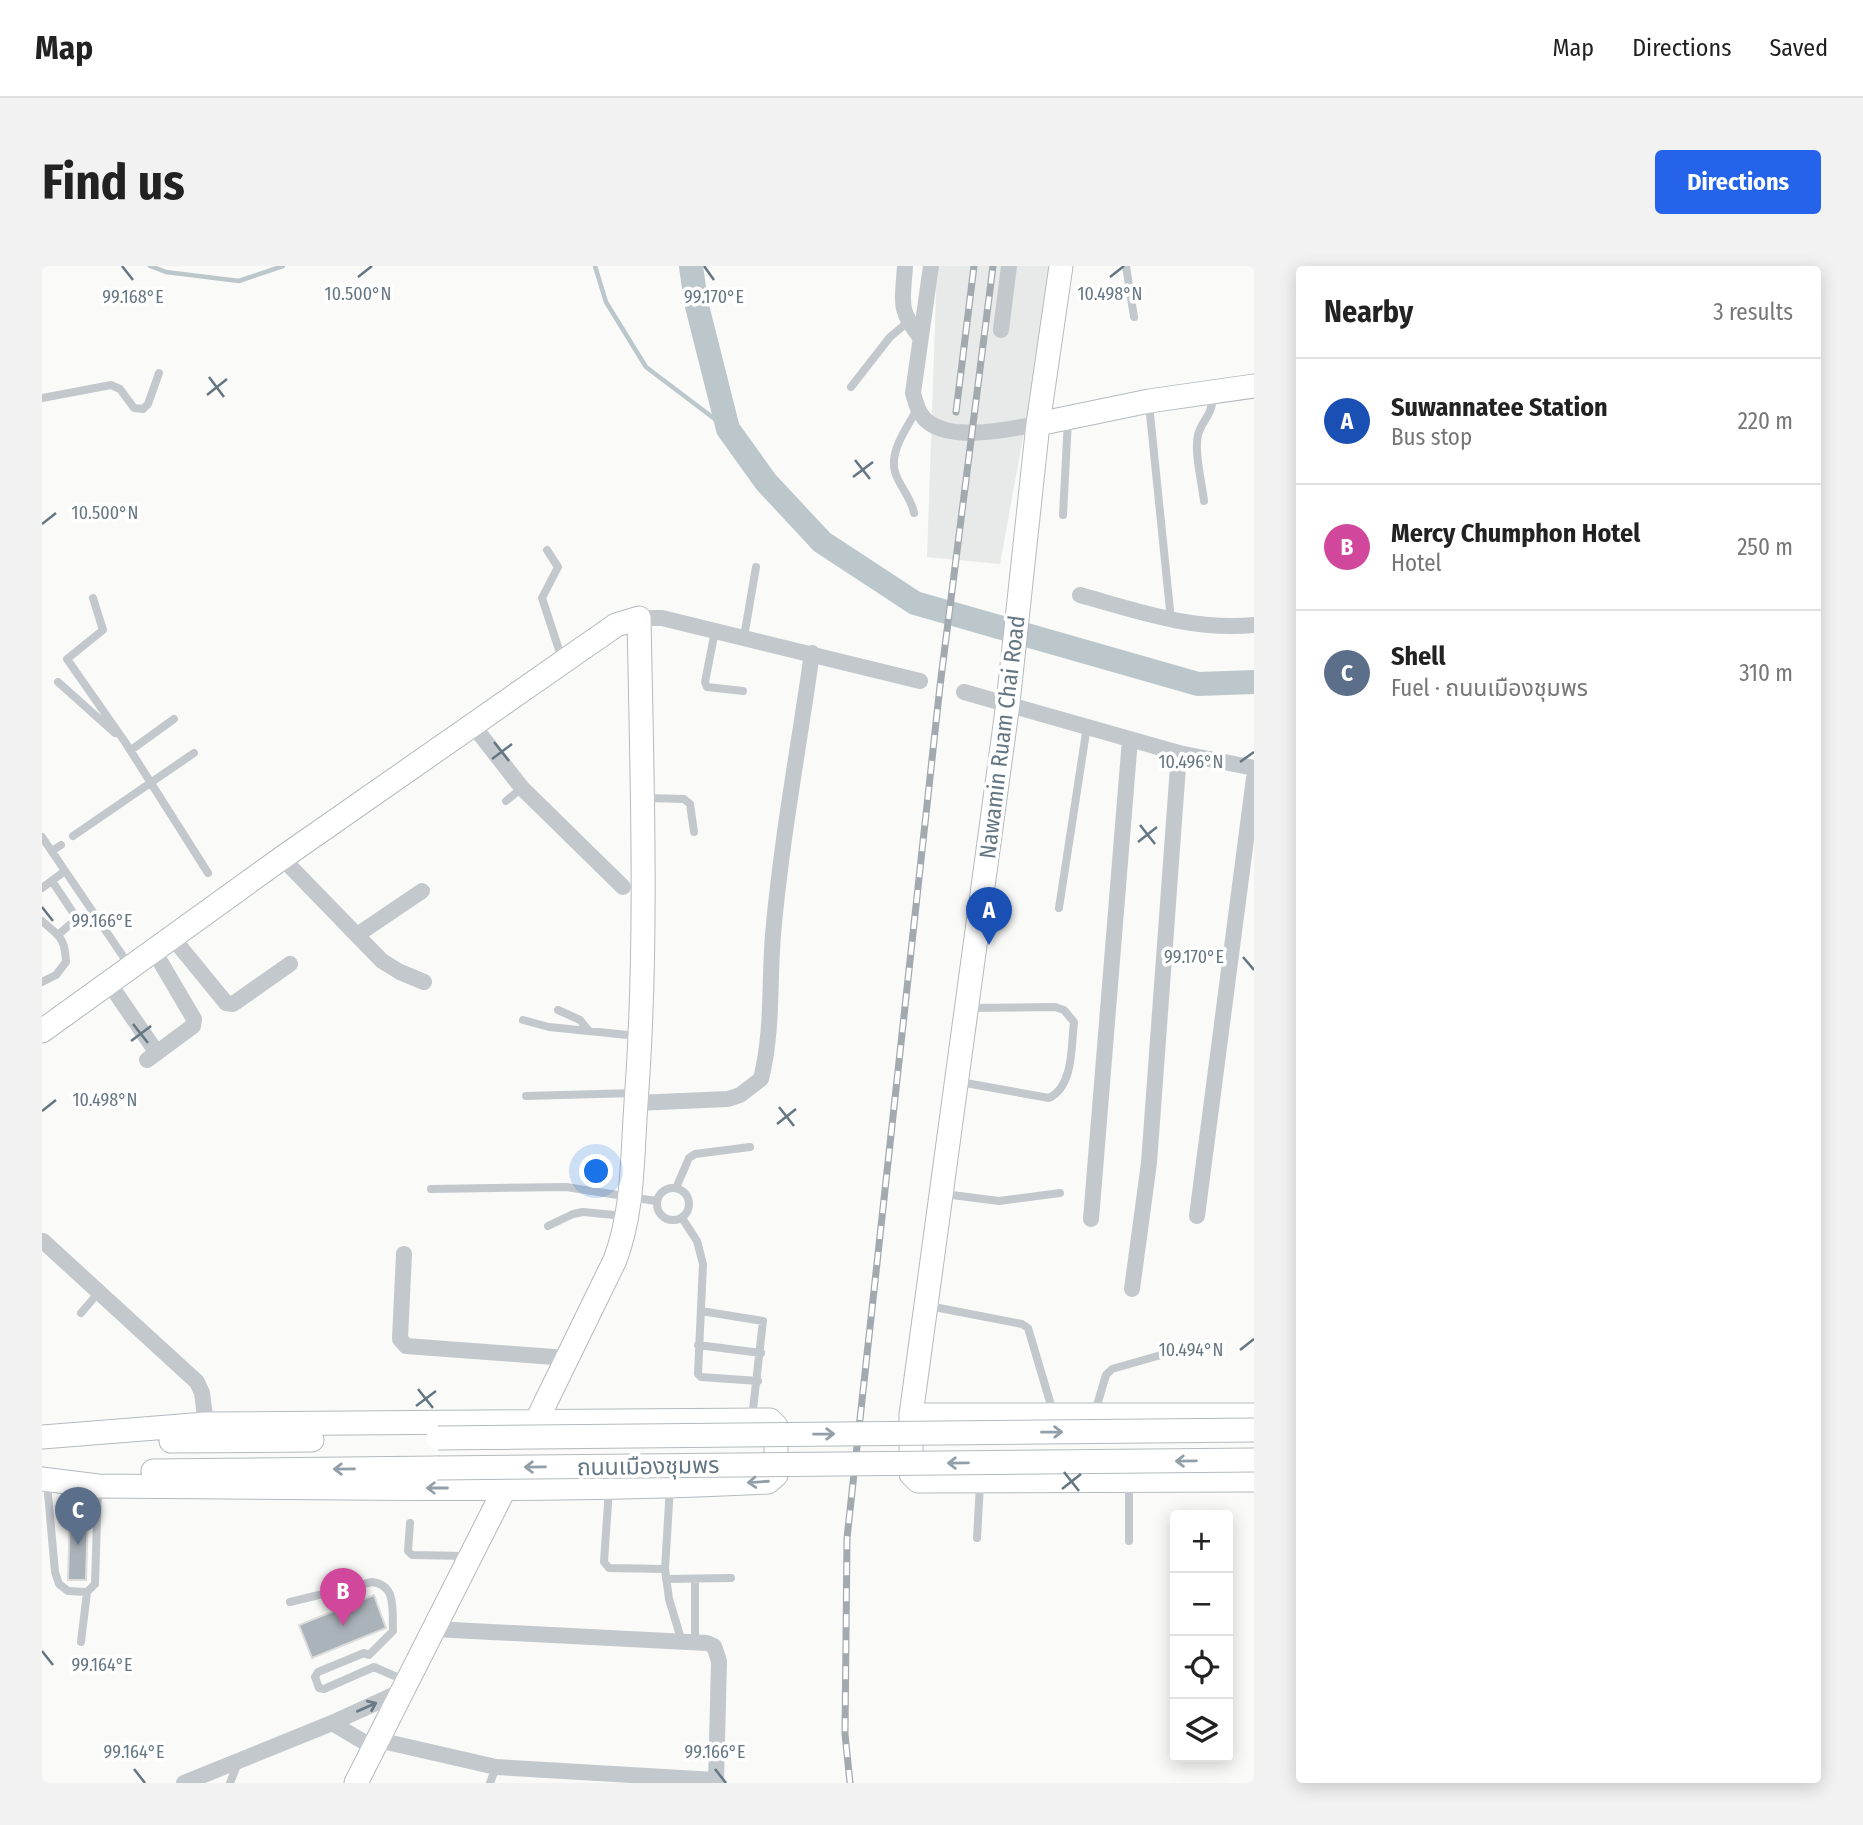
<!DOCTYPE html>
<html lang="en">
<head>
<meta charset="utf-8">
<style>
  :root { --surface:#fff; --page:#f2f2f2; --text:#222; --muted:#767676; --line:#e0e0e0; --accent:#2563eb }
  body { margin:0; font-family:"Fira Sans Condensed","Noto Sans Thai",sans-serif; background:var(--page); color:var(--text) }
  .controls { position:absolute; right:21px; bottom:21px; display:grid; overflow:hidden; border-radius:7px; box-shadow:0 4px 18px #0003 }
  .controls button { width:63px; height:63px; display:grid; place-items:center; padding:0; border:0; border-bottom:2px solid var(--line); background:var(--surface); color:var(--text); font:35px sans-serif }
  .you { position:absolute; left:555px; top:906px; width:24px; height:24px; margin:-18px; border:5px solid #fff; border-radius:50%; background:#1a73e8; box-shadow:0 0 0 10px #1a73e833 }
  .badge { display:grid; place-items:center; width:46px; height:46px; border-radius:50%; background:var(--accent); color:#fff; font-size:23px; font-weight:700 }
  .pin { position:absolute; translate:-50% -58px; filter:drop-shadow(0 2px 4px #0008) }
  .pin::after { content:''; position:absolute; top:37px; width:24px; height:21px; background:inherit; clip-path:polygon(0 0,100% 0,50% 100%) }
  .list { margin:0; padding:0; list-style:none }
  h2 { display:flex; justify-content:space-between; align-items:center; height:91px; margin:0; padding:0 28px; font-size:30px }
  h2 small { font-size:23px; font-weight:400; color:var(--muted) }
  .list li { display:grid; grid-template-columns:46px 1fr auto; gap:21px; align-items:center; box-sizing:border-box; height:126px; padding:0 28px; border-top:2px solid var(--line) }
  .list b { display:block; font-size:26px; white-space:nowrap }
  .list p { margin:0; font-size:23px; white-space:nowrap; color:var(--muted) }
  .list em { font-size:23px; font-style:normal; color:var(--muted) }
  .icon { flex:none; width:38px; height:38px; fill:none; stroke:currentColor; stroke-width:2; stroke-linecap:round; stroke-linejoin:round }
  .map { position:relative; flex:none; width:1212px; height:1517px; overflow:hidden; border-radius:7px }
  header { display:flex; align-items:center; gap:42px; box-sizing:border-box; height:98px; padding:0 35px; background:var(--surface); border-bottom:2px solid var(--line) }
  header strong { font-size:33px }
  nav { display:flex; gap:38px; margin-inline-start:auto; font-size:24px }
  .intro { display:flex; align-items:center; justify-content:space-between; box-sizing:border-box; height:168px; padding:0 42px }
  h1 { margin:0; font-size:49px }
  .button { padding:18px 32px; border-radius:7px; background:var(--accent); color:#fff; font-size:24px; font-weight:700 }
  main { display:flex; gap:42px; padding:0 42px }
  aside { flex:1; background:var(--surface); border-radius:7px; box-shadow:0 4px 18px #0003 }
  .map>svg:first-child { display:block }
</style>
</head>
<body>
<header>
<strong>Map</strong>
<nav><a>Map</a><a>Directions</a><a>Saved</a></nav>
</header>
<div class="intro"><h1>Find us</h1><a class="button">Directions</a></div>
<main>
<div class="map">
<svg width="1212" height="1517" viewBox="0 0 1212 1517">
  <rect width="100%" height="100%" fill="#fafaf8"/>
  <path fill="#e8e9e9" d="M895,0H1008L999,73L958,298L885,291Z"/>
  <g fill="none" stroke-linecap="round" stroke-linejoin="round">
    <path stroke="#bbc7cb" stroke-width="4.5" d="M108,0L124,6L197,15L241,0
      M553,0L564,36L604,101L686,163"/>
    <path stroke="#bbc7cb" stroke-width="24" d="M649,0L654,36L686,163L724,216L780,276L873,337L1156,418L1212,416"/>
  </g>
  <path fill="#aab3b9" stroke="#dcdcda" stroke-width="2" d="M28,1244H46L44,1314H26Z
    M332,1329L344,1362L270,1392L257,1359Z"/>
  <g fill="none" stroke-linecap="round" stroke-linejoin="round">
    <defs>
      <path id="secondary" d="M996,158L1107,135L1212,120
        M0,765L240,592L574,359L597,352C600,514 606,676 594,837C590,891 592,943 573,994L494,1156
        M869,1149L966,437L996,158L1019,0
        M1212,1149H869V1208L876,1215L1212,1214
        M0,1171L164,1158L728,1154L734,1160V1209L726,1216C503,1227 279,1221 56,1220L0,1213
        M129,1175L270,1174
        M111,1205L395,1202
        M314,1517L463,1222"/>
    </defs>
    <use href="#secondary" stroke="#b3babf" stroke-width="25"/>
    <path stroke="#c3c8cc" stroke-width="8" d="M1084,0L1092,51
      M809,121L848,71L866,56
      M0,132L69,119L78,123L92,142L101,143L106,138L117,107
      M1107,138L1129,354
      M1162,235C1160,217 1152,186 1156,169C1160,153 1170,152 1171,129
      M872,247C869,231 857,220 853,206C847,184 866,161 875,143
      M1021,249L1026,154
      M505,284L516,301L500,332L520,393
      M51,332L61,364L25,393L83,476L166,607
      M673,365L663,416L665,421L701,425
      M702,371L714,301
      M16,416L73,467
      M89,484L132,453
      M604,532L642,533L648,538L652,566
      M464,535L480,522
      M31,570L152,487
      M0,571L87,699
      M10,585L19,579
      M10,615L32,648V655L17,668
      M0,622L23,605
      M1017,642L1045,460
      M0,655C17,670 23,671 24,696L14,709L0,716
      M516,744L538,754L547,765
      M481,754L507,761L596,770
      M918,816L1007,832C1032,820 1029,780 1032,756L1022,744L1013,741L926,742
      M484,830L593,827
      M615 938a16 16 0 1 1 32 0a16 16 0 1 1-32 0Z
      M634,922L647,892L653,888L708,881
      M389,923L524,921L614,935
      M902,928L957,935L1018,927
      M640,952L655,975L661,998L656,1108L659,1111L716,1115
      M506,960L531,948L541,946L583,950
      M887,1040L980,1058L986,1062L1011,1146
      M659,1045L721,1055L710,1152
      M39,1047L58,1025
      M656,1079L719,1087
      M1053,1146L1064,1109L1070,1103L1147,1081
      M5,1217L13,1306L17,1318L26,1325L45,1326L53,1318L56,1223
      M628,1221L623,1303L627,1333L640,1376
      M567,1223L562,1296L567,1302L623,1303
      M368,1257L366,1285L370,1289L425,1290
      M935,1272L938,1218
      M1087,1275V1217
      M624,1313L689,1312
      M653,1313V1376
      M248,1336L330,1316C355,1319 350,1344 351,1365L327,1389L322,1387L276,1406L273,1411L277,1422L282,1423L332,1401L364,1415
      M39,1376L45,1326
      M188,1517L196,1497
      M448,1517L454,1501"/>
    <path stroke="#c3c8cc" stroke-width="16" d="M863,0C861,34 855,43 878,71
      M889,0L871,127C874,138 877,149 886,156C913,176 966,163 996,158
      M959,64L967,0
      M1038,329C1095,345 1152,365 1212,359
      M597,352H620L878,415
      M922,426L1137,487L1212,502
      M430,458L480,522L581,621
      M240,592L340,695L358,706L382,716
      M315,669L380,625
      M130,671L184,737L191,738L248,698
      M67,717L115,787
      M105,794L151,760L152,753L112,685
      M594,837L686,833L698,829L719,813C731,765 727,718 731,669C739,575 757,480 770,387
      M1155,950L1212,512
      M1049,953L1088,473
      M1,975L155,1116L160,1127L164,1158
      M362,988L358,1073L364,1080L525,1092
      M1090,1023L1107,897L1137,487
      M392,1363L665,1377L672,1380L677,1395L674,1517
      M290,1457L332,1482
      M336,1474L454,1501L673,1514
      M142,1517L290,1457L360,1425"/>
    <use href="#secondary" stroke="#fff" stroke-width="23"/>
    <defs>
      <path id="rail" d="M914,146L932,0
        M808,1517L803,1468L805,1272L898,420L951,0"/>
    </defs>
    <use href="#rail" stroke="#a2aab0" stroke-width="7"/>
    <use href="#rail" stroke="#fff" stroke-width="4.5" stroke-dasharray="13" stroke-linecap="butt"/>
    <defs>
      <path id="secondary-bridge" d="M396,1172L1212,1164
        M395,1202L1212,1194"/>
    </defs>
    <use href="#secondary-bridge" stroke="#b3babf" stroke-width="25" stroke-linecap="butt"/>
    <use href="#secondary-bridge" stroke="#fff" stroke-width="23"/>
  </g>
  <defs><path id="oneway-shaft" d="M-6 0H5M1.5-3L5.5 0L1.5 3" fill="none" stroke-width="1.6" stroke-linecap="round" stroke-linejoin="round" transform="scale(1.75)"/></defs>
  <g stroke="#939fa8">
    <use href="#oneway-shaft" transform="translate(1010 1166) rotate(-1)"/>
    <use href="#oneway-shaft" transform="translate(782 1168) rotate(-1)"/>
    <use href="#oneway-shaft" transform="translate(1144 1195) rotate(179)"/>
    <use href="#oneway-shaft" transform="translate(916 1197) rotate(179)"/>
    <use href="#oneway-shaft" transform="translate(493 1201) rotate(179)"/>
    <use href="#oneway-shaft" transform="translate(302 1203) rotate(179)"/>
    <use href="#oneway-shaft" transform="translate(716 1216) rotate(176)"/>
    <use href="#oneway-shaft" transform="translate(395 1222) rotate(-180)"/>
  </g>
  <use stroke="#6a7a87" href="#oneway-shaft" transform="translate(325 1441) rotate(-24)"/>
  <path fill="none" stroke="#657683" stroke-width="2.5" d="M80,0L91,14M662,0L672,14M316,11L330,0M1068,11L1082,0M167,111L182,131M165,129L185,113M813,194L828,213M811,211L831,196M0,258L14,247M452,476L467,495M450,493L470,478M1198,496L1212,486M1098,559L1113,578M1096,576L1115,561M0,641L11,655M1201,691L1212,704M91,758L106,777M89,775L109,760M737,841L752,860M0,845L14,834M735,858L754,843M1198,1084L1212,1073M376,1123L391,1142M374,1140L394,1125M1022,1206L1037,1225M1020,1223L1039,1208M0,1385L11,1399M92,1503L103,1517M673,1503L684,1517"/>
  <g text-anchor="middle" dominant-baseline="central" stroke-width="7" stroke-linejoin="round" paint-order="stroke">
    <g font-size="23" fill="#657683" stroke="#fff">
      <text transform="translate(960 471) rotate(-83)">Nawamin Ruam Chai Road</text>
      <text transform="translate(606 1200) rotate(-1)">ถนนเมืองชุมพร</text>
    </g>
  </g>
  <g font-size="18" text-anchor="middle" fill="#657683" stroke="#fff" stroke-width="7" stroke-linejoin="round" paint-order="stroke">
    <text x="316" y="34">10.500°N</text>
    <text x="1068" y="34">10.498°N</text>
    <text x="91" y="37">99.168°E</text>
    <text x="672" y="37">99.170°E</text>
    <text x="63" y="253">10.500°N</text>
    <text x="1149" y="502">10.496°N</text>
    <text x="60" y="661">99.166°E</text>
    <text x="1152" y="697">99.170°E</text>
    <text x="63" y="840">10.498°N</text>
    <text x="1149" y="1090">10.494°N</text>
    <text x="60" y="1405">99.164°E</text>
    <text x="92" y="1492">99.164°E</text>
    <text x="673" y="1492">99.166°E</text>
  </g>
</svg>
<div class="controls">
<button>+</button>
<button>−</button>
<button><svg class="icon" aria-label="locate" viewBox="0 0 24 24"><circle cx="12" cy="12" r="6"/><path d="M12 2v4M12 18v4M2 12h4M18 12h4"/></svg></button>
<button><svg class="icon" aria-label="layers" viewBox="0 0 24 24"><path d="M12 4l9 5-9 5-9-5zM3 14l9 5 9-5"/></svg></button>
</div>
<div class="you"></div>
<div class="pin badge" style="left:947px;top:679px;background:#1a4fb4">A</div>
<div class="pin badge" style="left:301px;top:1360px;background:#d1479c">B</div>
<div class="pin badge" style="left:36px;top:1279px;background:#5c6f8a">C</div>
</div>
<aside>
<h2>Nearby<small>3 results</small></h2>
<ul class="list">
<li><span class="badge" style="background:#1a4fb4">A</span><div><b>Suwannatee Station</b><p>Bus stop</p></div><em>220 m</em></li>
<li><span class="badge" style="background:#d1479c">B</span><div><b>Mercy Chumphon Hotel</b><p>Hotel</p></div><em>250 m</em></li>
<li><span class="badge" style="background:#5c6f8a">C</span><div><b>Shell</b><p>Fuel · ถนนเมืองชุมพร</p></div><em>310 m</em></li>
</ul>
</aside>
</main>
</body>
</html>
